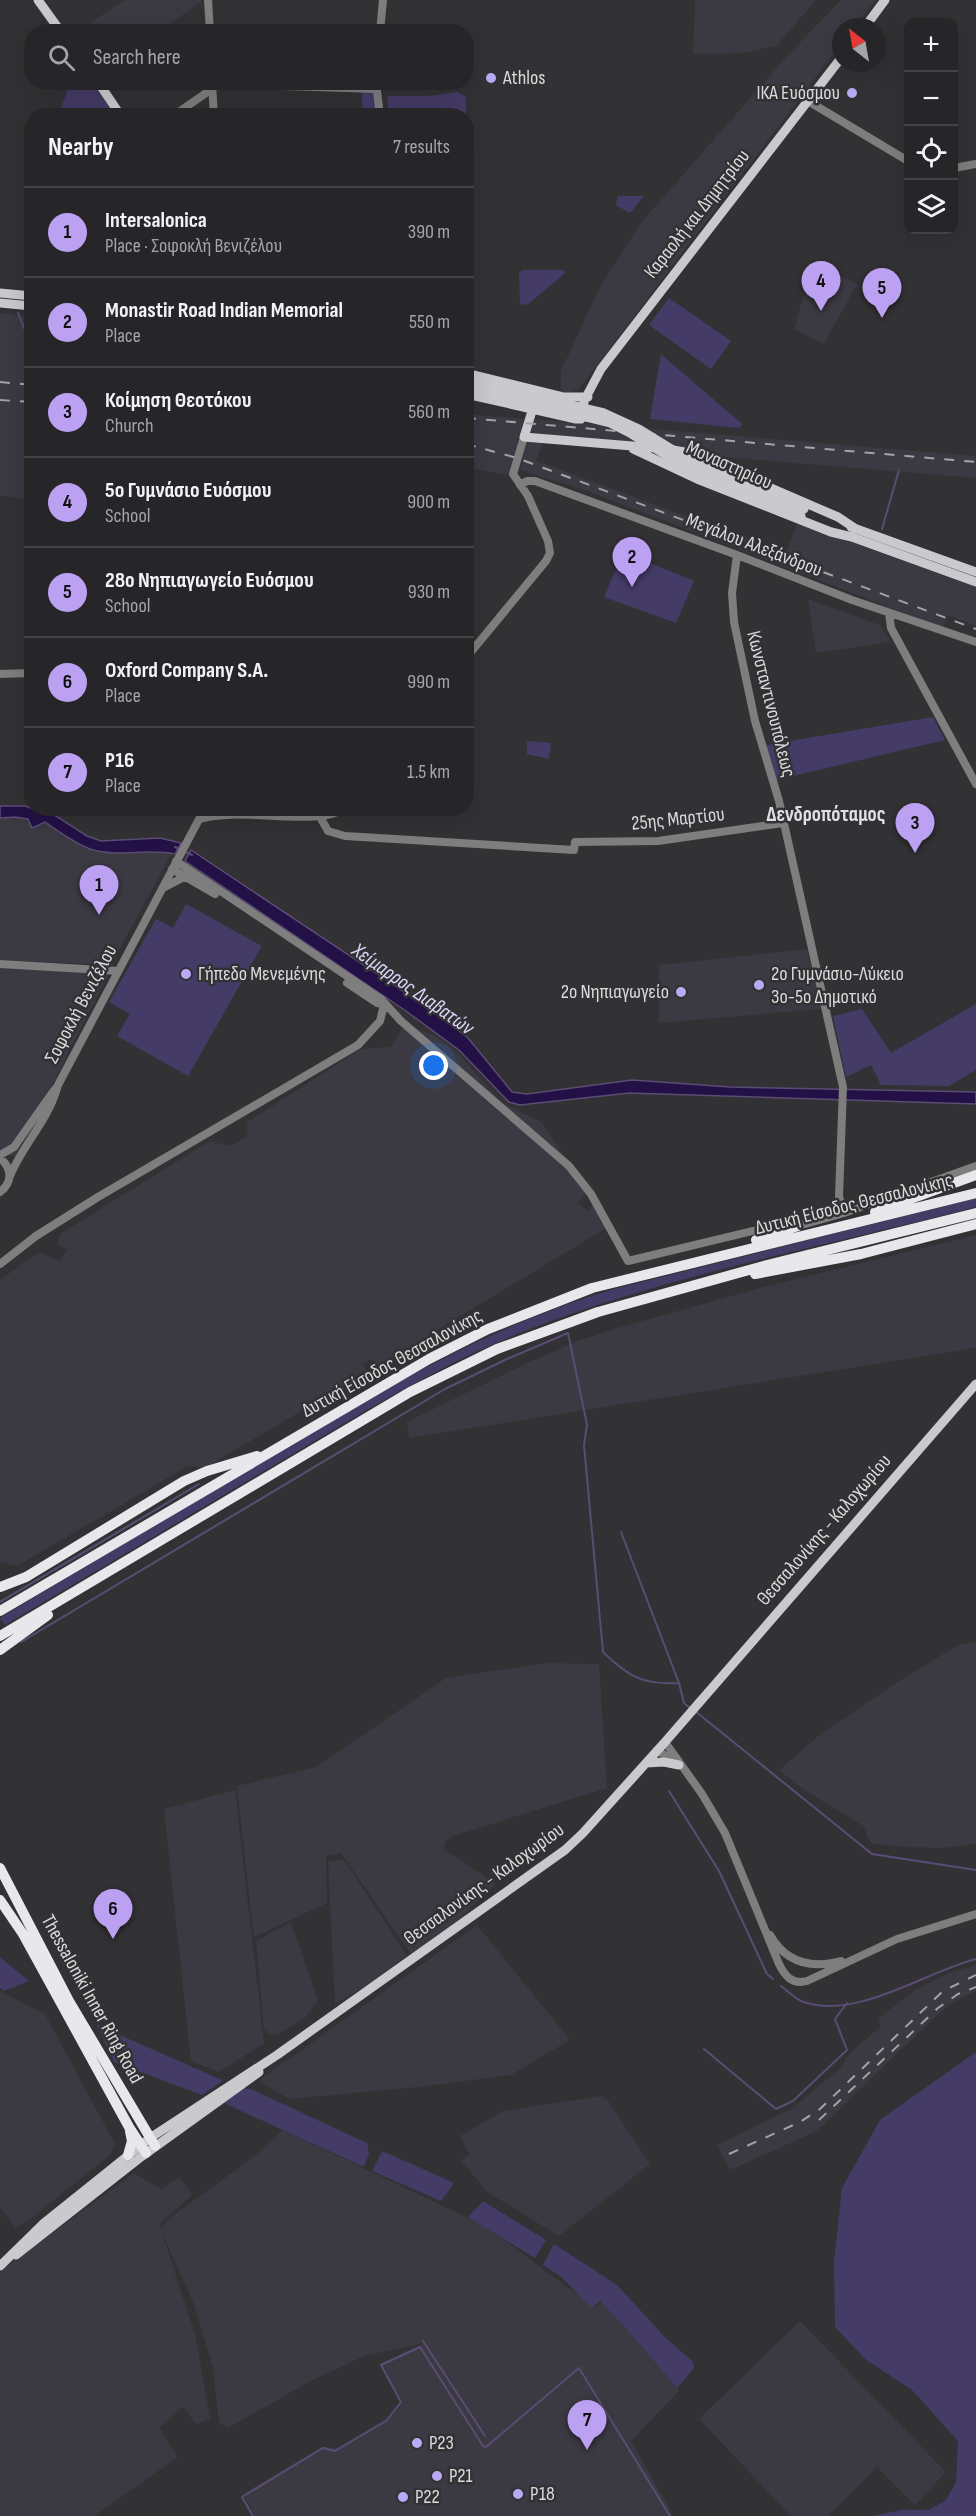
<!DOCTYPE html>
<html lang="en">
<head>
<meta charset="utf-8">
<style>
  :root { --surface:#262628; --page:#2e2e30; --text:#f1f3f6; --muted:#a4a5a8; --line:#424345; --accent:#bca0f2 }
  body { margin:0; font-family:"Sofia Sans Condensed",sans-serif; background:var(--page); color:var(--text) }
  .controls { position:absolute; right:18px; top:18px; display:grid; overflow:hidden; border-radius:12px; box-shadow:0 6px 24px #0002 }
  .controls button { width:54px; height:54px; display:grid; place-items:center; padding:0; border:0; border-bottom:2px solid var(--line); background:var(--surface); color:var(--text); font:30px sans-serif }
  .compass { position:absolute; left:832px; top:18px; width:54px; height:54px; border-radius:50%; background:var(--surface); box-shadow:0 6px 24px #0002; rotate:329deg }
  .you { position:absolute; left:434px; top:1066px; width:21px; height:21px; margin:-15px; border:4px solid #fff; border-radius:50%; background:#1a73e8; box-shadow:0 0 0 9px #1a73e833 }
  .badge { display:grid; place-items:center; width:39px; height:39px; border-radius:50%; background:var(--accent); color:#111; font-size:20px; font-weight:700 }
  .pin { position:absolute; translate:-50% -50px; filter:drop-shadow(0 2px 3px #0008) }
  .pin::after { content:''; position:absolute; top:32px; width:21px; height:18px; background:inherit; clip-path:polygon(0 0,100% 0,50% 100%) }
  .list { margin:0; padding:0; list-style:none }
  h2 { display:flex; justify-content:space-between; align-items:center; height:78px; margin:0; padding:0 24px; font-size:26px }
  h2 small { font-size:20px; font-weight:400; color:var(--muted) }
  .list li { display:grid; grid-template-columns:39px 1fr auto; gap:18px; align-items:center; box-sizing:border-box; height:90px; padding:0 24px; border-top:2px solid var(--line) }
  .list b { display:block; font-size:22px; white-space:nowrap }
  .list p { margin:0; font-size:20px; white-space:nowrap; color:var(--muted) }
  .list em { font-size:20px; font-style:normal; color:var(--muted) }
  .icon { flex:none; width:33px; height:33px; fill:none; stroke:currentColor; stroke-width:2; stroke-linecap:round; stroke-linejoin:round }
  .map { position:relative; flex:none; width:976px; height:2516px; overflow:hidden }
  .search { position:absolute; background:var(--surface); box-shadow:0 6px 24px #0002; left:24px; top:24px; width:450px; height:66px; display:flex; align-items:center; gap:15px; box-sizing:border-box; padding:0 21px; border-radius:24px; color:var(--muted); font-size:22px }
  .panel { position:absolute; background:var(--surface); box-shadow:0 6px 24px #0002; left:24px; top:108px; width:450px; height:708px; border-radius:24px }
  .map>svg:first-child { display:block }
</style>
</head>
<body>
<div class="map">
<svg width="976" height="2516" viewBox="0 0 976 2516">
  <rect width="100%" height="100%" fill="#323235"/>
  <path fill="#3b3942" d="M125,0H202V1L160,31H77Z
    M695,0H816L776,46L742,53L693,54Z
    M841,0H876L854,27H841V44L595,368L579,388L571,393L561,392V371L600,287L640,224L786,57Z
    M819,265L857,284L824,344L794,329L803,298Z
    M0,313L31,317V501L0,495Z
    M466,414L524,419L508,475L467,468Z
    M533,419L976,456V478L543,442L536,461L786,553L798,523L976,587V626L948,615L943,628L587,491L520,470Z
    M808,599L880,625L891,642L816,653Z
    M0,813H18L47,823L87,849L152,847L172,853L111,965L0,960Z
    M807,949L821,1009L659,1023V965Z
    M0,963L110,971L15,1157L0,1151Z
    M405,1024L433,1035L453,1048L501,1102L541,1122L588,1191L578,1203L588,1211L593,1205L606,1228L378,1366L372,1359L363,1363L367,1372L205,1468L188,1466L17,1566L0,1562V1280L39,1252L60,1261L67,1250L58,1244L60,1234L210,1141L231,1146L240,1141L248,1136L246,1123L361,1049L391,1047Z
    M976,1235V1348L409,1438L407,1422L527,1363L577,1341L621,1327L760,1288Z
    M976,1642V1844L938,1848L892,1846L871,1843L867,1837L865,1827L803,1789L779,1770L822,1733L899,1681L958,1645Z
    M546,1663L599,1664L607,1788L453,1836L445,1842L444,1849L496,1884L470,1908L462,1920L413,1957L341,1853L326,1856L327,1903L254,1937L237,1786L316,1767L446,1678Z
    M235,1790L264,2043L219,2072L191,2061L164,1809Z
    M344,1860L407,1955L373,1982L335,2004L328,1861Z
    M291,1922L318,2000L305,2018L277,2035H270L264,2029L256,1941Z
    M477,1925L570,2040L511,2075L418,2087L289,2099L258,2081Z
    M976,1965V1991L954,2002L940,2012L817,2131L730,2170L717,2145L793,2108L840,2068L850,2053L880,2027L879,2018L915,1990L949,1973Z
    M0,1991L45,2014L115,2144L110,2155L28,2221L16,2228L0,2208Z
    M602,2096L609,2102L650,2164L559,2236L487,2192L461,2160L470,2154L460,2136L503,2111Z
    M283,2130L485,2226L594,2307L606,2299L679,2391L631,2441L674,2516H255L243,2494L321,2447L336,2448L389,2417L401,2400L381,2363L425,2343L364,2356L309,2382L228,2428L219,2423L213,2368L193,2302L161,2230L196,2338L210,2419L196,2424L183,2407L159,2428L178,2457L94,2516H0V2271L134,2173L161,2189L180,2177L192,2195L159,2224L161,2228L170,2218L256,2155Z
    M800,2321L946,2472L915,2505L877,2467L828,2516H791L699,2419Z"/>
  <path fill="#453b67" d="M70,82L92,83L115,115H59Z
    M362,92H373L377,115L362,116Z
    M457,92L466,97V115H389L387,96H430Z
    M618,196H644L630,213L616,205Z
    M522,270H563L565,273L527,305L520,304L519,273Z
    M669,298L731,341L711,369L649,325Z
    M661,354L742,424L739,428L650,419Z
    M623,552L694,581L676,623L604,597Z
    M933,717L945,740L776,780L766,745Z
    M527,741L551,743L549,759L527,754Z
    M186,904L262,946L188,1076L117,1036L130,1014L109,1002L156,919L173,928Z
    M976,1004V1070L949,1086L881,1085L871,1065L846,1077L833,1016L862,1009L891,1053Z
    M976,1198V1207C826,1246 666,1275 522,1332C439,1365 363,1412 286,1458C192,1514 99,1569 5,1625L0,1618C93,1562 186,1506 280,1450C389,1386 496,1323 618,1288Z
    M0,1957L29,1981L4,1991L0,1988Z
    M97,2025L222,2080V2081L202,2095L114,2062Z
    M976,2052V2516H872L902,2510H929L946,2500L956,2482L958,2441L912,2390L865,2359L835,2327L834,2262L842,2188L880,2120Z
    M242,2088L251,2089L367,2143L369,2153L364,2167L224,2103Z
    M382,2151L454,2183L441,2201L372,2171Z
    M483,2201L546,2240L535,2258L468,2217Z
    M554,2244L617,2285L664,2336L693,2362L694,2368L677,2388L626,2328L600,2301L592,2308L560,2276L543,2265Z"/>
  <path fill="#231046" stroke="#5a4c73" stroke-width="1.5" d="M0,806H25L56,816L87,836L101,841L160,838L181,843L175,854C147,848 117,858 90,849C74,843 59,832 45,822L32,828L28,819L15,817L0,818Z
    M191,850L434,1012L468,1038L512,1092L527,1094L632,1080L730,1087L976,1092V1104L629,1093L520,1105L509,1102L459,1050L406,1011L185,861Z"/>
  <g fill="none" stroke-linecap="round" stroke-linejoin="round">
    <path stroke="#5a4c73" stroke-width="2" d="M18,313L28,338L32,339
      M882,529L899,470
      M175,847L192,855
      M621,1532L679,1683
      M0,1602L199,1484
      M21,1642L445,1389L507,1359L568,1333L587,1425L584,1445L603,1652C629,1677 643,1685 679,1683L684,1703L690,1708
      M695,1711L872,1854L976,1870
      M669,1791L719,1871L767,1974L773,1979
      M781,1986C788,1991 796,2000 804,2002C857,2020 925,1972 976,1959
      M704,2049L776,2109L793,2101L847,2050L835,2019L847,2003
      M423,2341L485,2436
      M253,2516L242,2497L323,2448L335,2451L386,2421L401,2402L381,2365L420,2347L483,2446L486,2447L579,2368L670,2516"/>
    <path stroke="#7e7e7f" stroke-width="8" d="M208,0L210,32
      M380,32L383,0
      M376,82L380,116
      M212,84L214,116
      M808,101L908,161
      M173,116L219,84L376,89
      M954,168L976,164
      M520,485L527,481H535L737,555L852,600L976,642
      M737,555L732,593L734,622L755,721L779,801L843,1087L839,1197L844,1213
      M889,613L891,628L976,784
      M466,658L546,561L550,553L548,541L528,496L513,474L524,437
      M0,674L32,673
      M315,808L328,831L345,836L574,850L575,842L658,841L783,823
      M200,819C240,806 318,828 345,808
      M176,861L381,999L401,1021L569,1166L591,1194L628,1261L765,1228L798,1226L844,1213L976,1166
      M172,869L215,894
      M163,888L184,877
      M0,964L118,971
      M347,983L377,1003L384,1005
      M0,1155L14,1147L55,1089
      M0,1158C12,1168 13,1182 0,1192
      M10,1176C23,1144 49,1120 58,1085L205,808
      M0,1264L36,1236L98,1197L358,1045L380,1021L384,1005
      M665,1742L702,1794L725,1833L779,1964C785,1976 792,1985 807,1981L897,1939L976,1914
      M657,1750L676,1763
      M770,1935C786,1963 811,1969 841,1961"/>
    <path stroke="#cac9cd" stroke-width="9" d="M38,0L61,32
      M865,27L885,0
      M98,82L121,116
      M0,293L32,296
      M0,303L32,306
      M466,373L564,397H588
      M466,394L576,419H581L583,413
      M532,411L524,437L656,448
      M583,412L584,401L601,369L841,58
      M633,449L697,479L831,532L852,537
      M673,450L690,453L838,517L856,529
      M851,527L976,572
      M849,536L976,582
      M646,1763L664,1762L679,1765
      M16,2255L141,2157L259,2072
      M0,2266L44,2223L150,2138L277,2055L565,1850L583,1833L665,1742L976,1384"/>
    <path stroke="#e8e7eb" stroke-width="10" d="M875,1212L976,1175
      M756,1240L798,1226
      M755,1274L861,1254L976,1224
      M0,1587L26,1577L184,1481L207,1471L257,1456
      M0,1611L429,1359L488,1329L592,1288L976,1193
      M0,1636L410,1392L497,1349L598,1312L767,1265L976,1213
      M0,1650L48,1615
      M0,1868L69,2001L155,2146
      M0,1900L23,1934L129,2127L146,2153
      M128,2155L132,2141L130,2131"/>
    <path stroke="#a4a3a6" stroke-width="2" stroke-dasharray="10 10" stroke-linecap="butt" d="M0,382L32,385
      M0,400L32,402
      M466,418L976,462
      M466,444L517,458L976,629
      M819,2120L938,2008L958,1994L976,1987
      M729,2154L800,2122L820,2109L943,1991L976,1975"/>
    <path stroke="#cac9cd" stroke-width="9" d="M466,380L604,413L639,429L691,461L804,509
      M466,388L610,423L628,432L679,463L801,516"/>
  </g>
  <g fill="#baaaf6" stroke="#323235" stroke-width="2">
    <circle cx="491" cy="78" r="6"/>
    <circle cx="852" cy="93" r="6"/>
    <circle cx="186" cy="974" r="6"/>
    <circle cx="759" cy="985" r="6"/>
    <circle cx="681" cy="992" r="6"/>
    <circle cx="417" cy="2443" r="6"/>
    <circle cx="437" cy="2476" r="6"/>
    <circle cx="518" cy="2494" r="6"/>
    <circle cx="403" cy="2497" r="6"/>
  </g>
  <g text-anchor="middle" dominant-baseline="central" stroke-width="5" stroke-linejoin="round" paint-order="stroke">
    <g font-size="20" fill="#dad9db" stroke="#323235" text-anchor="start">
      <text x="503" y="78">Athlos</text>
      <text x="840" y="93" text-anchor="end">ΙΚΑ Ευόσμου</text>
      <text x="198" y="974">Γήπεδο Μενεμένης</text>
      <text x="771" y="974">2ο Γυμνάσιο-Λύκειο<tspan x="771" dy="23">3ο-5ο Δημοτικό</tspan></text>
      <text x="669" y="992" text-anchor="end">2ο Νηπιαγωγείο</text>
      <text x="429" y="2443">P23</text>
      <text x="449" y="2476">P21</text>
      <text x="530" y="2494">P18</text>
      <text x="415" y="2497">P22</text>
    </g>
    <g font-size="20" fill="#dad9db" stroke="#323235">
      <text transform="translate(697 214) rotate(-52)">Καραολή και Δημητρίου</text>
      <text transform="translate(729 465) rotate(24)">Μοναστηρίου</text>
      <text transform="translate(754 545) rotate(21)">Μεγάλου Αλεξάνδρου</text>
      <text transform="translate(771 704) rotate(76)">Κωνσταντινουπόλεως</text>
      <text transform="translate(678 819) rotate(-6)">25ης Μαρτίου</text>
      <text transform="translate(81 1004) rotate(-62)">Σοφοκλή Βενιζέλου</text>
      <text transform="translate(854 1204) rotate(-14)">Δυτική Είσοδος Θεσσαλονίκης</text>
      <text transform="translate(392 1363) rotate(-29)">Δυτική Είσοδος Θεσσαλονίκης</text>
      <text transform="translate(824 1530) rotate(-49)">Θεσσαλονίκης - Καλοχωρίου</text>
      <text transform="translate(484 1884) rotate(-36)">Θεσσαλονίκης - Καλοχωρίου</text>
      <text transform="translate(92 1999) rotate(61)">Thessaloniki Inner Ring Road</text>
    </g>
    <g font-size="21" font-weight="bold" fill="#e0e0e4" stroke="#323235">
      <text x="826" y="814">Δενδροπόταμος</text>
    </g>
    <g font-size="21" font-style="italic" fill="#dbd5f9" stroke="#323235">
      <text transform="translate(413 989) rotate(35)">Χείμαρρος Διαβατών</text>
    </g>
  </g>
</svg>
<div class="controls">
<button>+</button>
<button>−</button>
<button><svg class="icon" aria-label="locate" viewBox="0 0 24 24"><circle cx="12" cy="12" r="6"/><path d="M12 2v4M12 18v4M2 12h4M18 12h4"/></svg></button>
<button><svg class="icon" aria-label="layers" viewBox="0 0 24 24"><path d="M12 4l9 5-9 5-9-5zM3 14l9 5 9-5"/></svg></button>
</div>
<svg class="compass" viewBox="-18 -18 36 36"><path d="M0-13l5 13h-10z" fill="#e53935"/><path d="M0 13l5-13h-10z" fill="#a4a5a8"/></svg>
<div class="you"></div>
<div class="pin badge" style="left:99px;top:915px">1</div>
<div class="pin badge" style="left:632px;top:587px">2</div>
<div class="pin badge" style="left:915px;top:853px">3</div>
<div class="pin badge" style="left:821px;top:311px">4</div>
<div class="pin badge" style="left:882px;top:318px">5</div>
<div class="pin badge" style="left:113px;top:1939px">6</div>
<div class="pin badge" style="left:587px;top:2450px">7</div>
<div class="search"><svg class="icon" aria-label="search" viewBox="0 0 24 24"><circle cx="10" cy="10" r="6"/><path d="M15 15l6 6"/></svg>Search here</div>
<section class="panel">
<h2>Nearby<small>7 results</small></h2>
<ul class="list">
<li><span class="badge">1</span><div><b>Intersalonica</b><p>Place · Σοφοκλή Βενιζέλου</p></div><em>390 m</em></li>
<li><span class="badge">2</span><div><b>Monastir Road Indian Memorial</b><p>Place</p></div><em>550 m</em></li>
<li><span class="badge">3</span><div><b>Κοίμηση Θεοτόκου</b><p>Church</p></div><em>560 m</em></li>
<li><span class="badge">4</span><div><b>5ο Γυμνάσιο Ευόσμου</b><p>School</p></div><em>900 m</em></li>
<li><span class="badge">5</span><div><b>28ο Νηπιαγωγείο Ευόσμου</b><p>School</p></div><em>930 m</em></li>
<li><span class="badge">6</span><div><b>Oxford Company S.A.</b><p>Place</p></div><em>990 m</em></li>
<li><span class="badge">7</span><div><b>P16</b><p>Place</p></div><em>1.5 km</em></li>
</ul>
</section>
</div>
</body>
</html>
